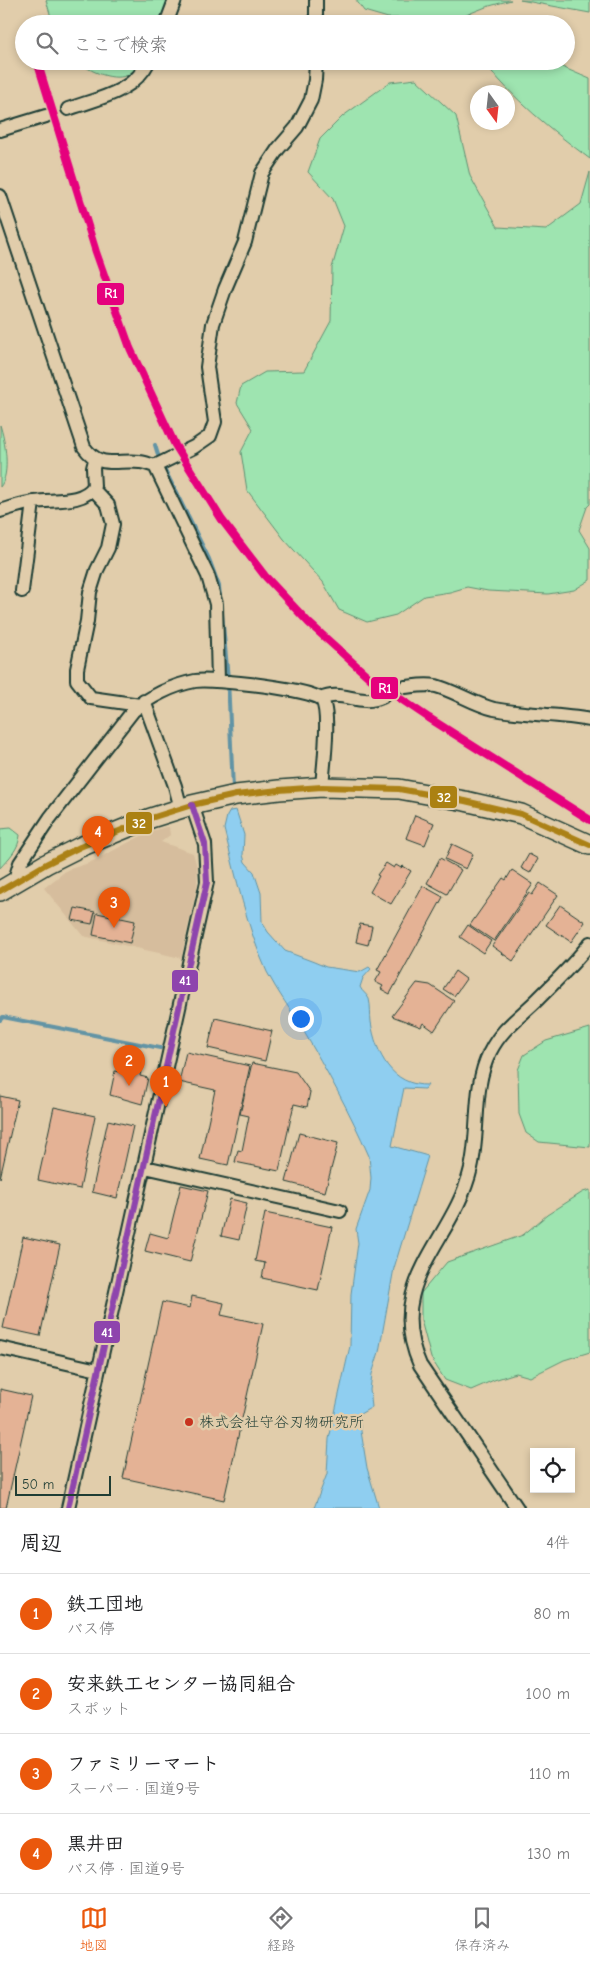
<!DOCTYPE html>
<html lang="ja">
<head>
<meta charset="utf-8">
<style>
  :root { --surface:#fff; --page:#f6f6f6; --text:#202124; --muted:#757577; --line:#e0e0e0; --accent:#ea580c }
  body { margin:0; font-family:"Comic Neue","Klee One",sans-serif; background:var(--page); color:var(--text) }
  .controls { position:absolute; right:15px; bottom:15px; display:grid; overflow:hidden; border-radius:0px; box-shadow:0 2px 8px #0003 }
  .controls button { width:45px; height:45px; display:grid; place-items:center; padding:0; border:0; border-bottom:1px solid var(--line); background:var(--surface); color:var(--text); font:25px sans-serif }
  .compass { position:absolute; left:470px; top:85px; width:45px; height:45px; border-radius:50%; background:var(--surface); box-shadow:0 2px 8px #0003; rotate:165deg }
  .scale { position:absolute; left:15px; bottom:12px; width:96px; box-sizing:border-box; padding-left:5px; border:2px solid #1f3d34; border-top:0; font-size:14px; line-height:18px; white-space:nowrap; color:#1f3d34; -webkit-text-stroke:4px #e1cdab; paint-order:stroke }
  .you { position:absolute; left:300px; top:1018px; width:18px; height:18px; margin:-12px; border:4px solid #fff; border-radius:50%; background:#1a73e8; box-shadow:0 0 0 8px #1a73e833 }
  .badge { display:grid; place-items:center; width:32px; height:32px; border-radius:50%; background:var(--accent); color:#fff; font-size:16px; font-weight:700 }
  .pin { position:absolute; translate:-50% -41px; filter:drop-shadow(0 1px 2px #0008) }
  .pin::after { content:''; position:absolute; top:26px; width:18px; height:15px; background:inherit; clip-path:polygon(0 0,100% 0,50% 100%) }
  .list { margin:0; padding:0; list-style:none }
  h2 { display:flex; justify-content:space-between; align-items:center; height:65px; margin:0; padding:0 20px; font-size:21px }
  h2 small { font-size:16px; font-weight:400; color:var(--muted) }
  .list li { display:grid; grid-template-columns:32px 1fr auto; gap:15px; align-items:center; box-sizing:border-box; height:80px; padding:0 20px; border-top:1px solid var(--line) }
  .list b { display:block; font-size:19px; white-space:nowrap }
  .list p { margin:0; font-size:16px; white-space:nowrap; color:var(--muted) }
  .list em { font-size:16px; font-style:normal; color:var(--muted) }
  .icon { flex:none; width:28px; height:28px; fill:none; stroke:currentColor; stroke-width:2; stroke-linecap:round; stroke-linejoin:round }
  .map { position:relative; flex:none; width:590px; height:1508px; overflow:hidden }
  .search { position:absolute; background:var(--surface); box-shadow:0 2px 8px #0003; left:15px; right:15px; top:15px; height:55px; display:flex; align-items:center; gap:12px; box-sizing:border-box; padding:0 18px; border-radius:28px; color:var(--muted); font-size:19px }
  .sheet { height:385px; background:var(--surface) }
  nav { display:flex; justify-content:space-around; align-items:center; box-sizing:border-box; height:70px; border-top:1px solid var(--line); background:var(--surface); font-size:14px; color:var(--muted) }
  nav a { display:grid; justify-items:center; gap:2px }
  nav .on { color:var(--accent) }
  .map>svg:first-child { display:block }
</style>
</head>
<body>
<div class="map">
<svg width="590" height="1508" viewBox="0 0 590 1508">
  <rect width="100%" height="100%" fill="#e1cdab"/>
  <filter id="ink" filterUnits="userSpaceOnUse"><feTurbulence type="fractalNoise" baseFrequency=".02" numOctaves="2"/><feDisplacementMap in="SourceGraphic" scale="10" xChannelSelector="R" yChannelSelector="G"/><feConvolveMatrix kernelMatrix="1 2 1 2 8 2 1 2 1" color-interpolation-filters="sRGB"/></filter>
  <g filter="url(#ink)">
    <path fill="#d6bd9d" d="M165,827H169L170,835L161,842L193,853L197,867V886L181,958L83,936L44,888L67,870L89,863L149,832Z"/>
    <path fill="#9ee4b0" stroke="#5e9072" d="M46,0H167L165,11L160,24H53Z
      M356,0H511L486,7L443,24L409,18H388L364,11Z
      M520,0H590V13Z
      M77,61H141C138,65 134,71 130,74C115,83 89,71 77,61Z
      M483,61H548L590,79V159C551,130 513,99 483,61Z
      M416,79L456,116L470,176L498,227L546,230L581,204L590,172V504L587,507L579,530L590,548V580L574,590L548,594L488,591L467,587L450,592L424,596L396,615L367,622L339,610L323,582L284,539L247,490L241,452L253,429L237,403L241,386L265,372L304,371L331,321L332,268L344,226L333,199L308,172L320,139L343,116L390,82Z
      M0,425C5,440 11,474 0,487Z
      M11,828L20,835C19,849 9,858 0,868V829Z
      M590,1028V1147L539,1142L526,1133L519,1114L518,1070L524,1055L546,1041Z
      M590,1190V1352L564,1360L530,1377L516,1373L494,1380L471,1390L445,1380L431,1358L421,1320V1293L447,1262L523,1235L547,1215L583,1192Z"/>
    <path fill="#8fcef0" stroke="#6294a5" d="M236,810L244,835L243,855L245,862L254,872L261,893L262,922L268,932L285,951L314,962L326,967L360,972L369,967L371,969L363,978L360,987C362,992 367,994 369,999C371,1006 370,1015 371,1022C376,1054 392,1086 428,1085L425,1089L404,1088L392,1146L428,1156L394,1268L379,1352L372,1374L370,1390L372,1407L360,1414L359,1419L367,1468L379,1508H314L327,1474L329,1439L350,1346L351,1294L358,1243L356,1229L370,1190L371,1178L369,1156C350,1112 327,1071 303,1030C291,1010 278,993 267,972C247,928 236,876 224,829L227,816L230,811Z"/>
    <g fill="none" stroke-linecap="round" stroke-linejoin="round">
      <path stroke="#6294a5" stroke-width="4" d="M155,445L159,458L209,559L219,586L220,597
        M222,614L228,679L233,789
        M0,1020L3,1017L160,1048"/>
    </g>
    <path fill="#e4b295" stroke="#1f3d34" d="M415,815L434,823L425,845L406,838Z
      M452,844L473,854L466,869L445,859Z
      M529,854L538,859L530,873L521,868Z
      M440,858L461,870L447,894L427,883Z
      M386,863L394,868L396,865L401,868L403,866L411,871L391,904L370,892L379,876L377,875Z
      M512,870L533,884L494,941L470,925L503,878L506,880Z
      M540,883L558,895L513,961L492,946L529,893L532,895Z
      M423,886L443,897L390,994L381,989L383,986L375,982L381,972L377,970Z
      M560,905L585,922L571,942L546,925Z
      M75,908L95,912L92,924L72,920Z
      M97,913L135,921L130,943L93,935Z
      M360,924L372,926L368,945L356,942Z
      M468,925L491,941L483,953L460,937Z
      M455,971L466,979L454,996L443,989Z
      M417,983L430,985L454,1001L434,1031L423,1023L421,1027L392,1016Z
      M215,1018L272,1031L265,1061L208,1048Z
      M186,1052L250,1066L228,1165L200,1159L215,1090L179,1082Z
      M252,1063L296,1072L310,1092L307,1107L294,1104L279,1171L235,1162L238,1150L242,1151L249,1116L240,1114Z
      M132,1068L141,1070L140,1076L148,1078L142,1104L110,1095L115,1071L131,1074Z
      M0,1096L18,1100L0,1178Z
      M54,1107L95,1116L80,1189L38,1180Z
      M108,1120L133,1126L117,1198L92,1192Z
      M299,1133L338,1143L325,1192L286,1182Z
      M181,1185L208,1191L190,1262L145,1251L150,1233L168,1238Z
      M230,1199L247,1203L239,1240L221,1236Z
      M265,1213L332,1227L318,1290L262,1278L265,1263L255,1261Z
      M23,1237L60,1245L40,1336L3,1328Z
      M192,1296L224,1303L221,1315L263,1324L224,1500L123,1478L162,1302L190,1308Z
      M0,1389L31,1396L6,1508H0Z"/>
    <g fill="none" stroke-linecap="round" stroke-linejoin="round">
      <path stroke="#bab093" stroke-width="12" stroke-dasharray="12 6" stroke-linecap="butt" d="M46,116L68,109
        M382,697L405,687"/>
      <defs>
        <path id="minor" d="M316,0V24
          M166,24L175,0
          M68,109C99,98 133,93 149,61
          M0,130L46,116
          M0,196L84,447C100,470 117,459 140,462C145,462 150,465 155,466L194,447L210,436L215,422L207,367L213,324L225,289L245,242L262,173L278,149L297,127L311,100L315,80L316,61
          M155,466L208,576L216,604L218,681
          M93,489L108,505L113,524L108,548L97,570L90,592L87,621L77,669V680L91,698L140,705
          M0,511C11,508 23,503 35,502C53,499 83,504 94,486L93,468L95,460
          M22,591L33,502
          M405,687C415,686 425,684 436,686C455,691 473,704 494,709C525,715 558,714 590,720
          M321,699C342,689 359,707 382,697
          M144,701L175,786L181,809
          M17,880L16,876L20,863L50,818L133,711C149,697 173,685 195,681C211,678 314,689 322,700C331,714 323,769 322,787
          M145,1167L340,1211
          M0,1348L98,1370
          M68,1508L207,882L205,844L192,805
          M517,1508L420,1365C383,1282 454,1241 471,1168C480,1130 472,1087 490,1052C501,1029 521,1016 538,999C556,981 575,963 590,943"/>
        <path id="highway" d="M0,891L46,864L80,847L151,818L192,805L236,795L279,790L322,787L399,789L465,801L521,814L590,845"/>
      </defs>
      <use href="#minor" stroke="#1f3d34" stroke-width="16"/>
      <use href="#highway" stroke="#1f3d34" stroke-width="22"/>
      <use href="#minor" stroke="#e1cdab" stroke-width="12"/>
      <use href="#highway" stroke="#e1cdab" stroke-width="19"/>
      <defs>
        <path id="bus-1" d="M0,891L46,864L80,847L151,818L192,805L236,795L279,790L322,787L399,789L465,801L521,814L590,845"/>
        <path id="bus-2" d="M68,1508L207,882L205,844L192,805"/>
      </defs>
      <use href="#bus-1" stroke="#e1cdab" stroke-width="10"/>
      <use href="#bus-2" stroke="#e1cdab" stroke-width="10"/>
      <use href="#bus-1" stroke="#ab8112" stroke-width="6"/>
      <use href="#bus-2" stroke="#8e44ad" stroke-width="6"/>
      <defs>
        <path id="rail-1" d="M37,61L96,252L130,348L175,445L222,520L265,576L309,623L371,679L429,718L590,820"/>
      </defs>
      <use href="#rail-1" stroke="#e1cdab" stroke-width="11"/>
      <use href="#rail-1" stroke="#e5007d" stroke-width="8"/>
    </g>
  </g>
  <circle fill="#c8321e" stroke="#e1cdab" stroke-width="2" cx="189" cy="1422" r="5"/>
  <g text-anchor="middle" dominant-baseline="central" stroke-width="5" stroke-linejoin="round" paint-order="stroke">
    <g font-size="15" fill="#1f3d34" stroke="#e1cdab" text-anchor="start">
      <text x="199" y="1422">株式会社守谷刃物研究所</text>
    </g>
  </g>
  <g stroke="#e1cdab" stroke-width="2">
    <rect x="96" y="282" width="29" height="24" rx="5" fill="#e5007d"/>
    <rect x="370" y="676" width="29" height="24" rx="5" fill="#e5007d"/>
    <rect x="429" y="785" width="29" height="24" rx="5" fill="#ab8112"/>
    <rect x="125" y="811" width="28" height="24" rx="5" fill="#ab8112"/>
    <rect x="171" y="969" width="28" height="24" rx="5" fill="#8e44ad"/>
    <rect x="93" y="1320" width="28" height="24" rx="5" fill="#8e44ad"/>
  </g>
  <g font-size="14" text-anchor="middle" font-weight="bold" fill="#fff">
    <text x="111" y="298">R1</text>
    <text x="385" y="693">R1</text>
    <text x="444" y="802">32</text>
    <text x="139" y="828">32</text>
    <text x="185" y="985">41</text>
    <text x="107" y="1337">41</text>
  </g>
</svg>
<div class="controls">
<button><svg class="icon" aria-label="locate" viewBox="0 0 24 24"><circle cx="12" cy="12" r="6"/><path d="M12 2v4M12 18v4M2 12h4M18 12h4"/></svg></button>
</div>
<svg class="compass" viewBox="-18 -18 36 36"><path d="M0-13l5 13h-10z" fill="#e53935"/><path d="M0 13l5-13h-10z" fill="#757577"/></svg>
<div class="scale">50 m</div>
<div class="you"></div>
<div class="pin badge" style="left:166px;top:1107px">1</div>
<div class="pin badge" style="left:129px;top:1086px">2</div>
<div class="pin badge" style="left:114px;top:928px">3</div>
<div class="pin badge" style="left:98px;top:857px">4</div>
<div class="search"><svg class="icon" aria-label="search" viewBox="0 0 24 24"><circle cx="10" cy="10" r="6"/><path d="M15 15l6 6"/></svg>ここで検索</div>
</div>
<section class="sheet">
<h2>周辺<small>4件</small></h2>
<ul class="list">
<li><span class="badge">1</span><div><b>鉄工団地</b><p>バス停</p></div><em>80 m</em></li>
<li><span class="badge">2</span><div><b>安来鉄工センター協同組合</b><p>スポット</p></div><em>100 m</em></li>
<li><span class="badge">3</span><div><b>ファミリーマート</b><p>スーパー · 国道9号</p></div><em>110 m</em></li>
<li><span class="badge">4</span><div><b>黒井田</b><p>バス停 · 国道9号</p></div><em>130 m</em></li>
</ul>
</section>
<nav>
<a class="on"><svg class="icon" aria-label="map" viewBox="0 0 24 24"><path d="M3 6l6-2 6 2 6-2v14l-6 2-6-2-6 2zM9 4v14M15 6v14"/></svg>地図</a>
<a><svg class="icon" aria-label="directions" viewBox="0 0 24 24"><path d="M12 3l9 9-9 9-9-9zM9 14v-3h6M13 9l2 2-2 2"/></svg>経路</a>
<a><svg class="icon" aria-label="saved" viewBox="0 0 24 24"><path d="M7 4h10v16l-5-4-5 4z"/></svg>保存済み</a>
</nav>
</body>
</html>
